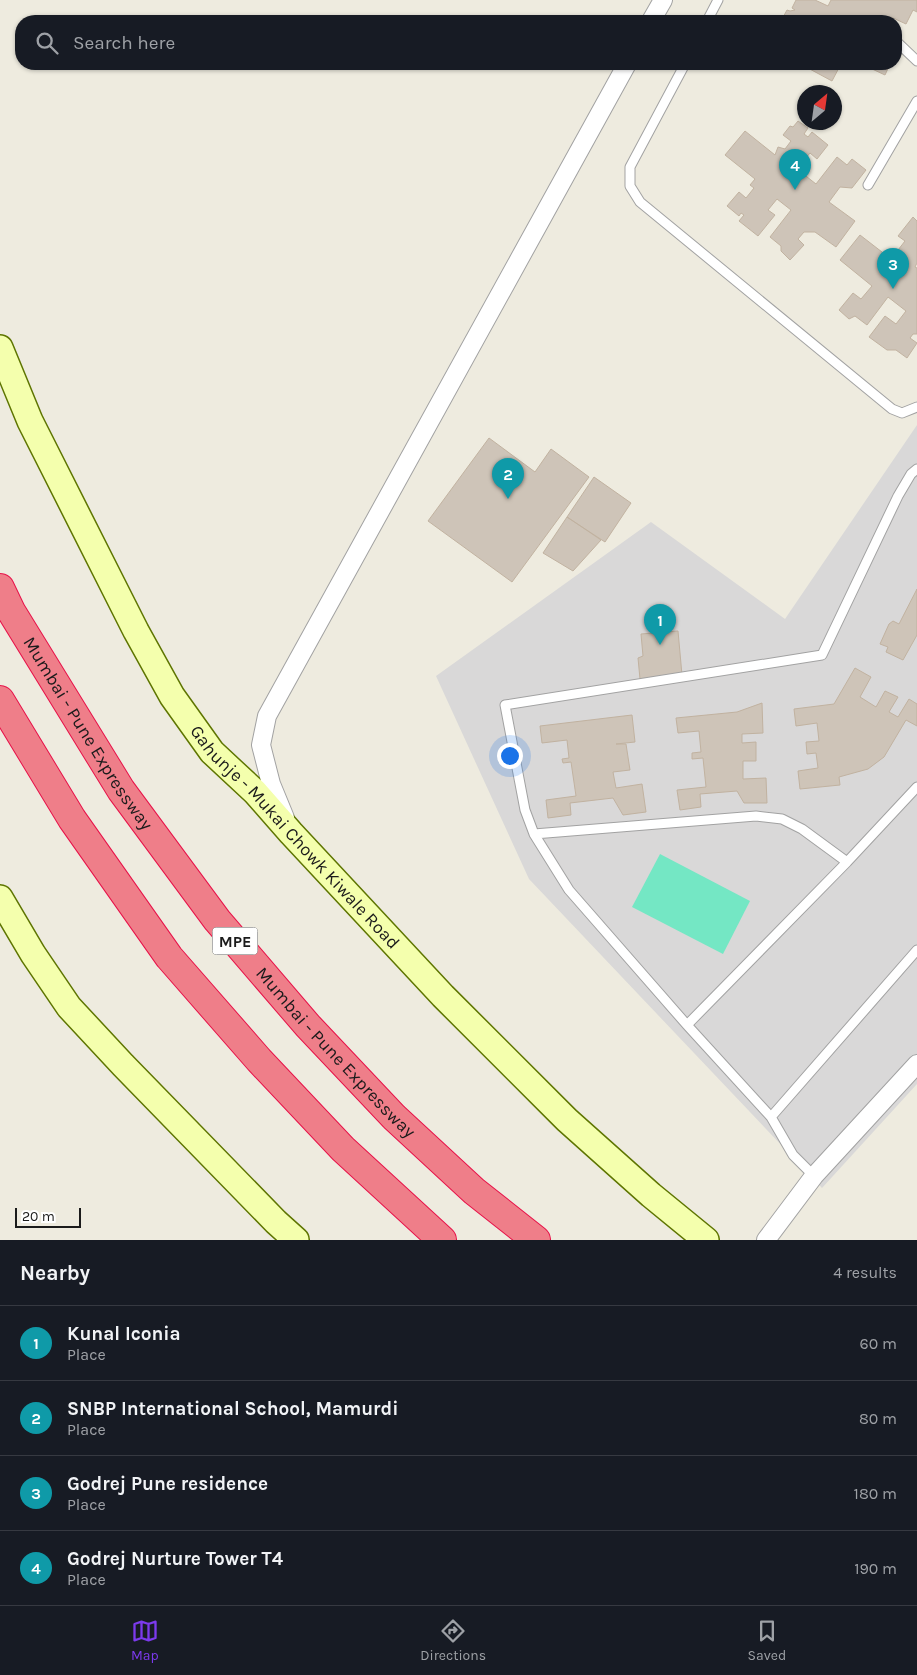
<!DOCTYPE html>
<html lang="en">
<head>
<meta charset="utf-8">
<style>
  :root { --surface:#171b24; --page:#242831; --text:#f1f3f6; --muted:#9ea1a6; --line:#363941; --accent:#7c3aed }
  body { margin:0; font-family:Karla,sans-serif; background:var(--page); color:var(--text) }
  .compass { position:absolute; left:797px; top:85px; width:45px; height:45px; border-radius:50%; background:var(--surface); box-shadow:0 1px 4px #0004; rotate:29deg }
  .scale { position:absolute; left:15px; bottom:12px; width:66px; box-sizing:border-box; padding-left:5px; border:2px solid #1b1b1b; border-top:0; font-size:14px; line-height:18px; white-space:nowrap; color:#1b1b1b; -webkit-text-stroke:4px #fff; paint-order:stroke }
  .you { position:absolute; left:509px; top:755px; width:18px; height:18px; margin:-12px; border:4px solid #fff; border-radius:50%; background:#1a73e8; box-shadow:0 0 0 8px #1a73e833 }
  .badge { display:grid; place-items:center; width:32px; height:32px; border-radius:50%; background:var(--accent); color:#fff; font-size:16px; font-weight:700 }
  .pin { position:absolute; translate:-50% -41px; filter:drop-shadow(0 1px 2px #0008) }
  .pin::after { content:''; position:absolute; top:26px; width:18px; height:15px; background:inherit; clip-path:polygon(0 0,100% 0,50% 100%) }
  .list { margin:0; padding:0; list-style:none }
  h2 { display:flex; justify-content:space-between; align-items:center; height:65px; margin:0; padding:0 20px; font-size:21px }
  h2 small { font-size:16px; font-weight:400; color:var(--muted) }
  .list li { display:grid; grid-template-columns:32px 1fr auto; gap:15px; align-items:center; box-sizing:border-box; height:75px; padding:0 20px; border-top:1px solid var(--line) }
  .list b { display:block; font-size:19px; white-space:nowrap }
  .list p { margin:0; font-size:16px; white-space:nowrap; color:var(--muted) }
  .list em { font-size:16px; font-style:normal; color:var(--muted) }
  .icon { flex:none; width:28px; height:28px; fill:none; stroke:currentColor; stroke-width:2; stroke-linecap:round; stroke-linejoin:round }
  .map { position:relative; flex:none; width:917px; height:1240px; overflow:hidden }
  .search { position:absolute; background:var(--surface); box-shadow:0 1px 4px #0004; left:15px; right:15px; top:15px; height:55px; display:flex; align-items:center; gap:12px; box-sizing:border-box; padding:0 18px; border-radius:20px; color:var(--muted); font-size:19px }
  .sheet { height:365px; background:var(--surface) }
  nav { display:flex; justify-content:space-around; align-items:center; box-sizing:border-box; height:70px; border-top:1px solid var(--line); background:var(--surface); font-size:14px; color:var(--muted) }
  nav a { display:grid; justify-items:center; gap:2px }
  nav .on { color:var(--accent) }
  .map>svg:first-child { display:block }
</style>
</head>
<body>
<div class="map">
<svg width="917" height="1240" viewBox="0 0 917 1240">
  <rect width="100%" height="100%" fill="#eeebdf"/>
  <path fill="#d9d8d8" d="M917,425V1084L822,1188L529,879L436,676L651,522L785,619Z"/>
  <path fill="#74e7c4" d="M660,854L750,901L723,954L632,907Z"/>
  <path fill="#cec4b8" stroke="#c1b2a0" d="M796,0H815L828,6L831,0H917V12L913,10L906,24L891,17L885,19L873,18L871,21H781L787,10L790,11L795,10L792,8Z
    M807,64H841L832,81L806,67Z
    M869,64H890L885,75L870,68Z
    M798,121L808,128L804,134L808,137L812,132L828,145L817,159L810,153L797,169L816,184L837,157L847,165L852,159L866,170L852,188L840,187L829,202L855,221L836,247L815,232H804L798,239L804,245L790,260L781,251V246L770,237L791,210L777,199L768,210L775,215L758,236L739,221L744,215L741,213L739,216L727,206L739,192L746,198L754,188L750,185L755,179L725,155L745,131L775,155L778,147L785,149L791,141L783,135L790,126L793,127Z
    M913,217L917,221V263L915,267L917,268V334H913L910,338L917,343L907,358L896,350H887L869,337L885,316L896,324L906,311L888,297L867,325L855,316L849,319L839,310L853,293L861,299L872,286L840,260L860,235L891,259L905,241L898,236Z
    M489,438L535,472L551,449L589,477L512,582L428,521Z
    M594,477L631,503L605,542L567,517Z
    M567,517L601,540L573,571L543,553Z
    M917,589V635L903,660L886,652L888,647L880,644L889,624L893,621L899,624Z
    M678,631L682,675L640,679L638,658L643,656L641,634Z
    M855,668L871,677L860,697L876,707L885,691L898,697L889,712L898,717L909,699L917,704V726L906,720L884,757L868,769L839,777L840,785L800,789L798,771L818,768L816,753L807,754L806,742L819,741L817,723L796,726L794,709L834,704Z
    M762,703L763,733L742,734V743L756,742V761H743V779L766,778L767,803H744L737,791L700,794L701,807L680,810L677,790L706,787L703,758L692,759V753L701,752L699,731L678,733L676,718L737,712Z
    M632,715L635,742L616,744H626L630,770L613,772L616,788L642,784L646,812L623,815L613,798L570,803L571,815L548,818L546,800L576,796L571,762L563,763L562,759L569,758L567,740L542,743L540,726Z"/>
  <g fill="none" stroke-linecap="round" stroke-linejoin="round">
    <defs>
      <path id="lane" d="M707,21L718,0
        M896,41L917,61
        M685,64L630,167V186L640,202L892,409L902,413L917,407
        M868,185L917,101
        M534,834L756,816L782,819L802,829L847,862
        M687,1025L847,862L917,787
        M771,1117L917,950
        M814,1176L793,1155L771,1117L687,1025L569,890L534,834L525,810L505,705L822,655L898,496L911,474L917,469"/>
      <path id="street" d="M651,21L663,0
        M285,818L271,784L261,745L267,716L627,64
        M766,1240L814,1176L917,1064"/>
      <g id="secondary">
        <path id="s1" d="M0,348L30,421L136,631L172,696L212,752L255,792L291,833L443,996L567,1120L651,1195L706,1240"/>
        <path d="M0,898L33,954L69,1007L123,1065L276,1222L296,1240"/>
      </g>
      <g id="highway">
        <path id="s2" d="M0,588L11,611L121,790L217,920L308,1026L394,1117L474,1191L536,1240"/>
        <path d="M0,700L72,819L169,957L259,1060L343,1149L442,1240"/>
      </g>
    </defs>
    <use href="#lane" stroke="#a2a2a2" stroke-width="11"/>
    <use href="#street" stroke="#a2a2a2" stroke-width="20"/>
    <use href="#secondary" stroke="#5e7500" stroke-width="28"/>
    <use href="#highway" stroke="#e71249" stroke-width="30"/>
    <use href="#lane" stroke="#fff" stroke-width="9"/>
    <use href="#street" stroke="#fff" stroke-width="18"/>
    <use href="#secondary" stroke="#f4ffad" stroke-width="25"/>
    <use href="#highway" stroke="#ef7e89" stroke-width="28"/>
  </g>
  <g text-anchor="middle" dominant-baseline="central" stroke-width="4" stroke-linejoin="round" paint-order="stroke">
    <rect fill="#fff" stroke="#5f5f5f" stroke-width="1" x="212.5" y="927.5" width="45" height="27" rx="4"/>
    <g font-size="16" font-weight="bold" fill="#1b1b1b">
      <text x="235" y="941">MPE</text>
    </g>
    <g font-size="18" fill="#1b1b1b" stroke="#fff">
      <text stroke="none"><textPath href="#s2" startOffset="170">Mumbai - Pune Expressway</textPath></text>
      <text stroke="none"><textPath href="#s1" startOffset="576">Gahunje - Mukai Chowk Kiwale Road</textPath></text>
      <text stroke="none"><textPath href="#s2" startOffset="575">Mumbai - Pune Expressway</textPath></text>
    </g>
  </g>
</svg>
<svg class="compass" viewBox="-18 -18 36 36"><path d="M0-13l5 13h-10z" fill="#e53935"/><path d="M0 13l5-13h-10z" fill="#9ea1a6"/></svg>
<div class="scale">20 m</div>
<div class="you"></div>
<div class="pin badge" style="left:660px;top:645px;background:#0f9aa8">1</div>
<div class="pin badge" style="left:508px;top:499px;background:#0f9aa8">2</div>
<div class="pin badge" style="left:893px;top:289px;background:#0f9aa8">3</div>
<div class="pin badge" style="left:795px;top:190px;background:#0f9aa8">4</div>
<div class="search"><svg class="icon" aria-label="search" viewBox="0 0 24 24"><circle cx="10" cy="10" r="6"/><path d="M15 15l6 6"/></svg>Search here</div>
</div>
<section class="sheet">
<h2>Nearby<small>4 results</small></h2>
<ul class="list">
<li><span class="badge" style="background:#0f9aa8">1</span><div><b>Kunal Iconia</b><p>Place</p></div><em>60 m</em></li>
<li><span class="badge" style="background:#0f9aa8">2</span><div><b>SNBP International School, Mamurdi</b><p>Place</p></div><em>80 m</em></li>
<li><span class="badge" style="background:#0f9aa8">3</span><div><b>Godrej Pune residence</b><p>Place</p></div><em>180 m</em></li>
<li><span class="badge" style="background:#0f9aa8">4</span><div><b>Godrej Nurture Tower T4</b><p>Place</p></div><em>190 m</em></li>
</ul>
</section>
<nav>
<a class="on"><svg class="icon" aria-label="map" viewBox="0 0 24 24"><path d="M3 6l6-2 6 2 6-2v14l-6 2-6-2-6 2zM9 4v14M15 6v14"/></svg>Map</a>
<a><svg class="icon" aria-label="directions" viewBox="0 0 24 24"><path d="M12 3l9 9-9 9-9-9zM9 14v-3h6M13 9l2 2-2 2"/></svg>Directions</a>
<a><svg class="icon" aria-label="saved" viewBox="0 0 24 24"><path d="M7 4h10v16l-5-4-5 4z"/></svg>Saved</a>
</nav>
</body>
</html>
